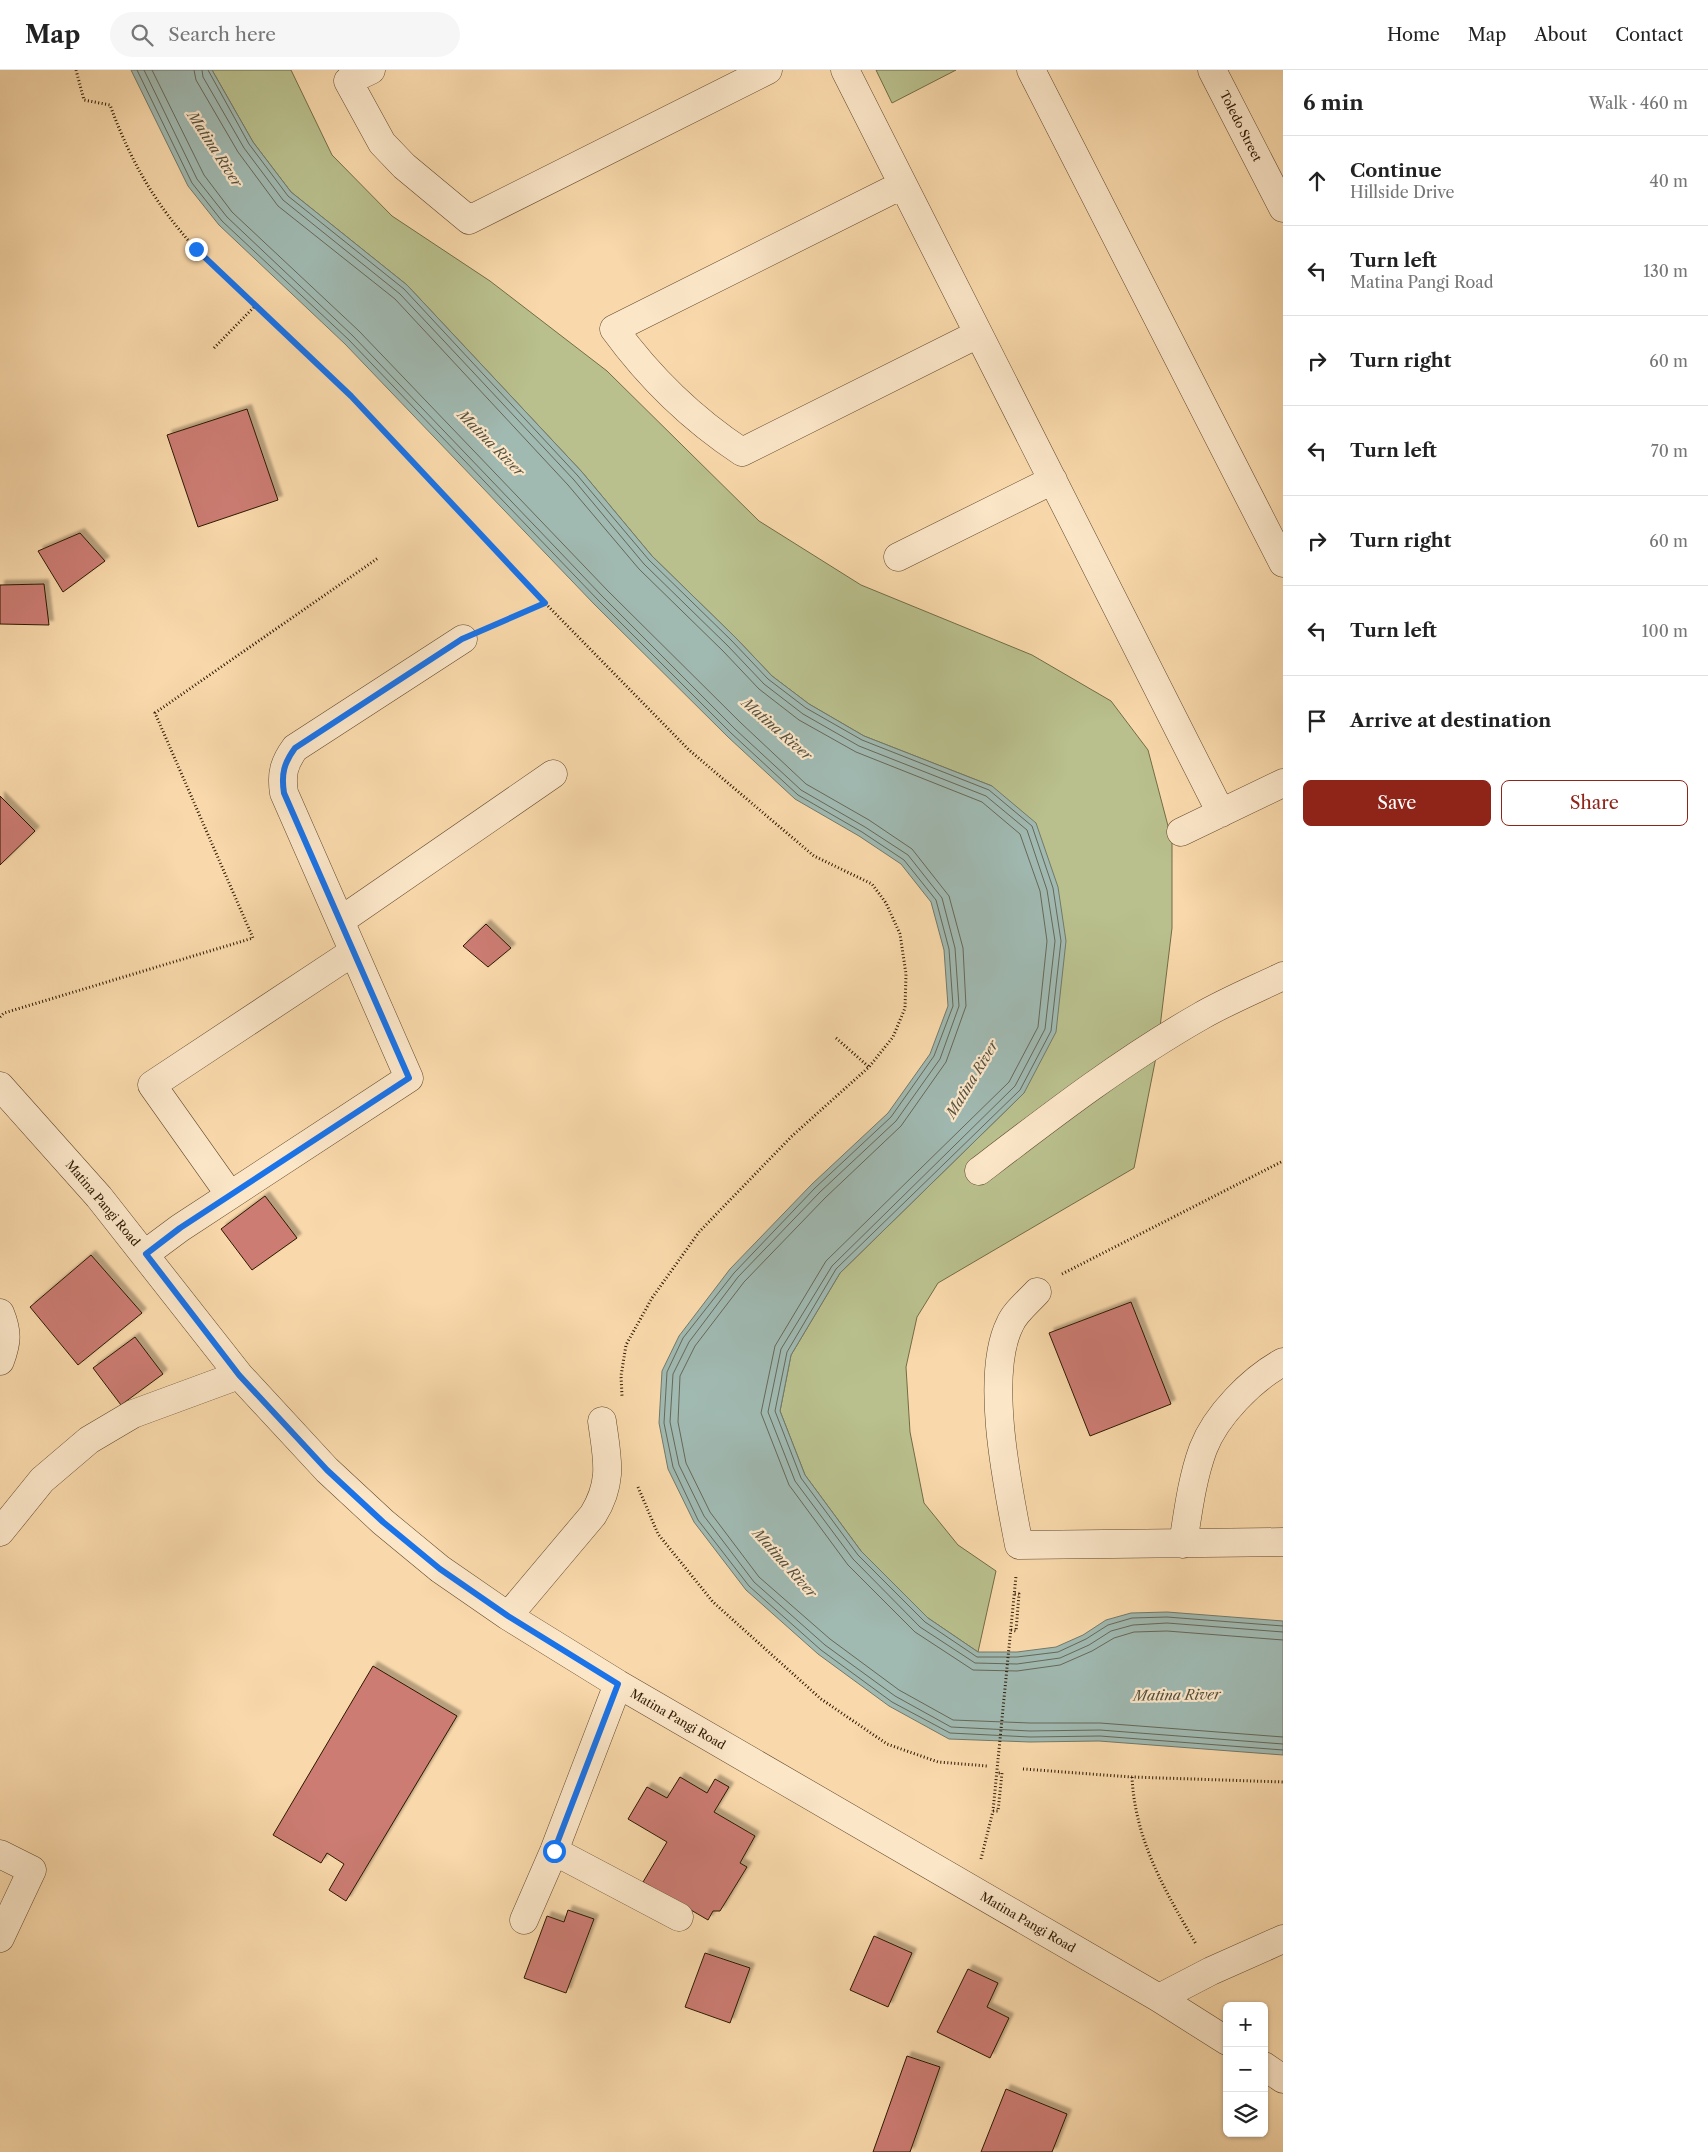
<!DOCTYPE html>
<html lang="en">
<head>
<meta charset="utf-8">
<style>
  :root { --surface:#fff; --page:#f6f6f6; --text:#222; --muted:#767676; --line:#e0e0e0; --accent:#8f2418 }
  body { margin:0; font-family:"Libre Caslon Text",serif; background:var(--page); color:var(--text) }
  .controls { position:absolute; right:15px; bottom:15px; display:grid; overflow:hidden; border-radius:8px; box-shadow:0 1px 4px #0004 }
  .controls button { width:45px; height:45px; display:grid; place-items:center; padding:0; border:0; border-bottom:1px solid var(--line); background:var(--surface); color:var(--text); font:25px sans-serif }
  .stop { position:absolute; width:15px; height:15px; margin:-11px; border:4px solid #1a73e8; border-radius:50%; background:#fff }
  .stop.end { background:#1a73e8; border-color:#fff; box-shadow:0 1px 5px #0008 }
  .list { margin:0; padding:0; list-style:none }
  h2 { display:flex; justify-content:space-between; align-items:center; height:65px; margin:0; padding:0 20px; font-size:21px }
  h2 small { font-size:16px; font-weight:400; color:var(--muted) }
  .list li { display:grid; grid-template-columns:32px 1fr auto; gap:15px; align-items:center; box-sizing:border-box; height:90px; padding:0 20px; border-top:1px solid var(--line) }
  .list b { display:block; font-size:19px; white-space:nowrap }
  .list p { margin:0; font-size:16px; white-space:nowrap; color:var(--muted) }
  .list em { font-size:16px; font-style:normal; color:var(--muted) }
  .actions { display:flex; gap:10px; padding:15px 20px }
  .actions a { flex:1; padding:11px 0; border:1px solid var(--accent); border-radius:8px; text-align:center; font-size:18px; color:var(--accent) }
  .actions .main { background:var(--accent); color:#fff }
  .icon { flex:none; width:28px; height:28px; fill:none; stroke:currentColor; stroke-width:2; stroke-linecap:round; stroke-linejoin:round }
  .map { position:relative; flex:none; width:1283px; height:2082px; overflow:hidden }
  header { display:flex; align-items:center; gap:30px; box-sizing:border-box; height:70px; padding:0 25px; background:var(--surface); border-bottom:1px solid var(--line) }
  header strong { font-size:24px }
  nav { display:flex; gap:28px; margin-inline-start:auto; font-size:18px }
  .search { width:350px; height:45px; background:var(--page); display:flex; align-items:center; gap:12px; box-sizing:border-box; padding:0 18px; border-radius:28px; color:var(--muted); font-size:19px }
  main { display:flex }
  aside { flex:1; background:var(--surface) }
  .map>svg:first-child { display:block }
</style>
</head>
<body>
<header>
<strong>Map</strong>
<div class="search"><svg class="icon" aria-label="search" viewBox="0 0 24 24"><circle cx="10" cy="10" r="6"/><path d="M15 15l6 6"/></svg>Search here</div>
<nav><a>Home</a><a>Map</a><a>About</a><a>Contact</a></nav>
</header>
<main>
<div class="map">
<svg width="1283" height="2082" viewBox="0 0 1283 2082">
  <defs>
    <filter id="shadow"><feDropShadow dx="4.5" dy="-4.5" stdDeviation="1" flood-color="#0004"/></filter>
  </defs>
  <rect width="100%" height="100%" fill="#f9d9ab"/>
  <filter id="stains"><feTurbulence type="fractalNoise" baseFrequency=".004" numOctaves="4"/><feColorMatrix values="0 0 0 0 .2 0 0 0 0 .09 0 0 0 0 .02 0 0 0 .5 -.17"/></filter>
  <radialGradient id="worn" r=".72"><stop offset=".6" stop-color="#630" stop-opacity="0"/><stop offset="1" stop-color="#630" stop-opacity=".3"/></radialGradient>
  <path fill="#b9c08d" stroke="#726c46" d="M212,0H291L332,85L392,146L490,211L607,301L759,451L861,515L1032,585L1111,631L1148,680L1172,771V858L1157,982L1134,1098L938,1213L917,1247L906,1297L910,1362L924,1433L958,1475L996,1501L978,1582L928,1548L861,1481L805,1405L780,1341L791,1285L840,1203L1024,1023L992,716L864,666L809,634L772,606L736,568L652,486L582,402L407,215L291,122L253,72Z
    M876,0H956L892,33Z"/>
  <path fill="#a0b9b1" stroke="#72796a" d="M131,0H212L253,72L291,122L407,215L582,402L652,486L736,568L772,606L809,634L864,666L992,716L1036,753L1058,817L1066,871L1056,962L1024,1023L840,1203L791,1285L780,1341L805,1405L861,1481L928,1548L978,1582H1017L1056,1577L1083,1565L1106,1550L1131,1543L1167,1542L1283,1551V1685L1099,1671L1030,1672L949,1669L889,1636L818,1584L746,1520L694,1452L668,1399L659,1353L662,1301L679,1266L730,1199L812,1114L888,1043L930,984L948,936L944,880L931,832L901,794L859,766L795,729L728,667L594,534L345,274L219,155L188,116Z"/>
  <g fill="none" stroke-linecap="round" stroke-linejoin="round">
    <path stroke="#666858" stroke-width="1" d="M137,0L192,113L222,151L349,270L598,530L731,663L798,725L862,762L904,790L936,830L949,879L953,936L934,986L891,1047L815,1118L734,1203L683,1268L667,1302L664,1353L673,1397L698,1450L749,1516L821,1580L892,1632L950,1663L1030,1667L1100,1666L1283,1680
      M144,0L197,109L227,147L353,266L602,526L735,659L801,720L865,757L908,785L942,828L955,878L959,936L940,989L896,1051L820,1122L738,1207L689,1272L673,1304L670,1352L679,1395L704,1446L754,1512L825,1575L895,1626L951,1657L1030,1661L1100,1660L1283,1674
      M152,0L204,105L232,142L359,261L608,521L741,653L806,714L869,750L912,779L949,826L963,878L966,936L946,992L901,1056L825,1128L744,1212L695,1276L680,1306L678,1352L686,1393L710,1442L759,1507L830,1569L899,1620L953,1650L1030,1653H1100L1283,1667
      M194,0L196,10L238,82L278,136L395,229L568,415L639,499L723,581L759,619L799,650L856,682L982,732L1020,764L1040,821L1047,871L1038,957L1009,1012L826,1191L775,1276L761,1343L789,1415L848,1495L915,1562L973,1600L1017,1601L1060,1595L1092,1581L1114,1568L1134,1562L1167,1561L1283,1570
      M202,0L203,7L244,78L283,130L400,224L574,410L644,494L728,576L764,614L803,644L859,676L986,726L1027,760L1047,820L1055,871L1045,959L1015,1016L832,1196L781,1279L768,1342L795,1411L853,1489L920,1557L975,1593L1017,1594L1060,1588L1089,1575L1111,1561L1133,1555L1167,1553L1283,1562
      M208,0L249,74L288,126L404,219L578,406L649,490L732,571L768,609L806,638L862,670L989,720L1032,756L1053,818L1061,871L1051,961L1020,1020L836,1199L787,1282L775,1341L801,1408L858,1485L925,1552L977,1587H1017L1058,1582L1086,1569L1108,1555L1132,1548L1167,1547L1283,1556"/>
  </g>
  <path fill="#cc7c73" stroke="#2c1800" filter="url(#shadow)" d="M247,339L278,430L198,457L167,365Z
    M80,463L105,491L63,522L38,481Z
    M44,514L49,555L0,554V515Z
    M0,726L35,761L0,795Z
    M486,854L511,878L488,897L463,876Z
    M265,1126L297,1168L252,1200L221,1159Z
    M91,1185L142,1243L78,1295L30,1237Z
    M1131,1232L1171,1334L1090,1366L1049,1263Z
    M135,1267L163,1304L121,1335L93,1298Z
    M373,1596L457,1646L346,1831L329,1820L344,1794L327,1783L321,1793L273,1765Z
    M680,1707L707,1723L715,1709L729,1717L714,1742L755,1766L740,1793L747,1797L720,1841H713L708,1850L643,1812L667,1772L628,1749L647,1717L667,1728Z
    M568,1840L594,1849L566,1923L524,1908L547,1846L564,1852Z
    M874,1866L912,1883L888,1937L850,1920Z
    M705,1883L750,1898L730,1953L685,1937Z
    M968,1899L998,1913L987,1937L1009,1948L990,1988L937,1962Z
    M907,1986L940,1997L910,2082H873Z
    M1006,2019L1067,2044L1052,2082H981Z"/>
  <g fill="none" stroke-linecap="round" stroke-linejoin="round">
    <defs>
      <path id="minor" d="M371,0L348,11L382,73L404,96L469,150L768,0
        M845,0L1221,743
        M1031,0L1283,493
        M1212,0L1283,138
        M902,115L614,259C649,307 692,349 742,382L978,264
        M898,487L1053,410
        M1181,762L1283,713
        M340,851L553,704
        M0,1016L99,1127L239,1305L327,1400L383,1452L440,1499L508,1546L618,1614L1159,1928L1227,1971
        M979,1101C1051,1046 1122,991 1201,946C1227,931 1256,919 1283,906
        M230,1125L152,1015L353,882
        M145,1184L180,1158L409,1008L284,723C281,704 284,693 295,678L463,569
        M1037,1222C1028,1232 1015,1242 1010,1254C984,1306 1008,1418 1019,1475L1283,1472
        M0,1243C8,1263 7,1272 0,1291
        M0,1462L42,1410L89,1370L133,1344L239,1305
        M1183,1474C1188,1442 1192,1409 1203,1379C1216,1345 1252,1309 1283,1292
        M508,1546L593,1445C614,1411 607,1388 602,1351
        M554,1781L679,1847
        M0,1784L32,1800L0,1868
        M524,1850L554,1781L618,1614
        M1159,1928L1211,1901L1283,1869
        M1264,1996L1283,2009"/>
    </defs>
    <use href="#minor" stroke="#5f482b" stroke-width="29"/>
    <path stroke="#2c1800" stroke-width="3" stroke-dasharray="1 2.5" stroke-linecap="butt" d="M76,0L84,30L110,35C131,92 155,134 196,179L351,326L545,533L689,680L814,786L872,814L886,833L900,864L906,904L905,938L893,967L869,997L792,1066L699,1162L652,1228L626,1275L621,1306L622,1326
      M214,278L255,236
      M491,557L544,533
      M0,947L4,943L253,868L155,643L378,488
      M836,968L869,997
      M1062,1204L1283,1091
      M638,1417L658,1464L713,1532L821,1629L887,1674L938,1692L987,1696
      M1011,1560L1016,1561L1019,1524H1014
      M1023,1699L1132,1707L1283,1712
      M1132,1707C1135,1770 1165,1821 1196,1874
      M993,1741H998L1002,1703H997
      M981,1789L993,1741L1016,1506"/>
    <use href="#minor" stroke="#fbe6c8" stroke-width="28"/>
  </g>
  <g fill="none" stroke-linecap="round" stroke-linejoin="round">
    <path stroke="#1a73e8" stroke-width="6" d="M196,179L351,326L545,533L462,569L295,678C284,693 281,704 284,723L409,1008L180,1158L146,1184L239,1305L327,1400L383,1452L440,1499L508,1546L618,1614L554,1781"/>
  </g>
  <g text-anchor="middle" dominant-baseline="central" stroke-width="4.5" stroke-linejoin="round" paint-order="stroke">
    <g font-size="12" fill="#2c1800" stroke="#fbe6c8">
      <text transform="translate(1241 56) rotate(63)">Toledo Street</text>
      <text transform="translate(103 1133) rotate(50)">Matina Pangi Road</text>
      <text transform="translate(678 1649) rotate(30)">Matina Pangi Road</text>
      <text transform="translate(1028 1852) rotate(30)">Matina Pangi Road</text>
    </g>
    <g font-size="14" font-style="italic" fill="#55503e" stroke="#fbe6c8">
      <text transform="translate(215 79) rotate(57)">Matina River</text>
      <text transform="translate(491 373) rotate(45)">Matina River</text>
      <text transform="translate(777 659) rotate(41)">Matina River</text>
      <text transform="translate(972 1009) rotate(-59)">Matina River</text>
      <text transform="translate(785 1493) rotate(48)">Matina River</text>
      <text transform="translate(1177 1625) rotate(-1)">Matina River</text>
    </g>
  </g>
  <rect width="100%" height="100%" filter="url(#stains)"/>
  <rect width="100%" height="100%" fill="url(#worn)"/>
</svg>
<div class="controls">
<button>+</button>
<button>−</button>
<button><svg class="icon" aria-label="layers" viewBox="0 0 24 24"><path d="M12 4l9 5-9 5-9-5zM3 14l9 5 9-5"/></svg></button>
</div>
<div class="stop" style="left:554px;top:1781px"></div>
<div class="stop end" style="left:196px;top:179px"></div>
</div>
<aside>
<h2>6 min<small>Walk · 460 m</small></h2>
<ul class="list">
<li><svg class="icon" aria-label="ahead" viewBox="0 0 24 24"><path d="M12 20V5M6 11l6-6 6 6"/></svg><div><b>Continue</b><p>Hillside Drive</p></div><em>40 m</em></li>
<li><svg class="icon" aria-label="left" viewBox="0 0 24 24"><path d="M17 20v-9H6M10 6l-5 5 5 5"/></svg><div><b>Turn left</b><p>Matina Pangi Road</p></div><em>130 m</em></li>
<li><svg class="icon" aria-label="right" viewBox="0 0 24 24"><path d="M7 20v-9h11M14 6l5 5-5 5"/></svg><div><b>Turn right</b></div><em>60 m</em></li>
<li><svg class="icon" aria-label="left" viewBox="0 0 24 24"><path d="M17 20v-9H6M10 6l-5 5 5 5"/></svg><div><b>Turn left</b></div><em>70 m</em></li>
<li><svg class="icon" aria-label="right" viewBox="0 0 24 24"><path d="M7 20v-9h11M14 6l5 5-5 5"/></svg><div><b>Turn right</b></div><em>60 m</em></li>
<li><svg class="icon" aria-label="left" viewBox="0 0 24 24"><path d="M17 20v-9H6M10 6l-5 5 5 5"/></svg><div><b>Turn left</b></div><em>100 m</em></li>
<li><svg class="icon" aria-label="arrive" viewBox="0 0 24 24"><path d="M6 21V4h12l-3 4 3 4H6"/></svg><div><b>Arrive at destination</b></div></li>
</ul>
<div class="actions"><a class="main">Save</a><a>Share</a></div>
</aside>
</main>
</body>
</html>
